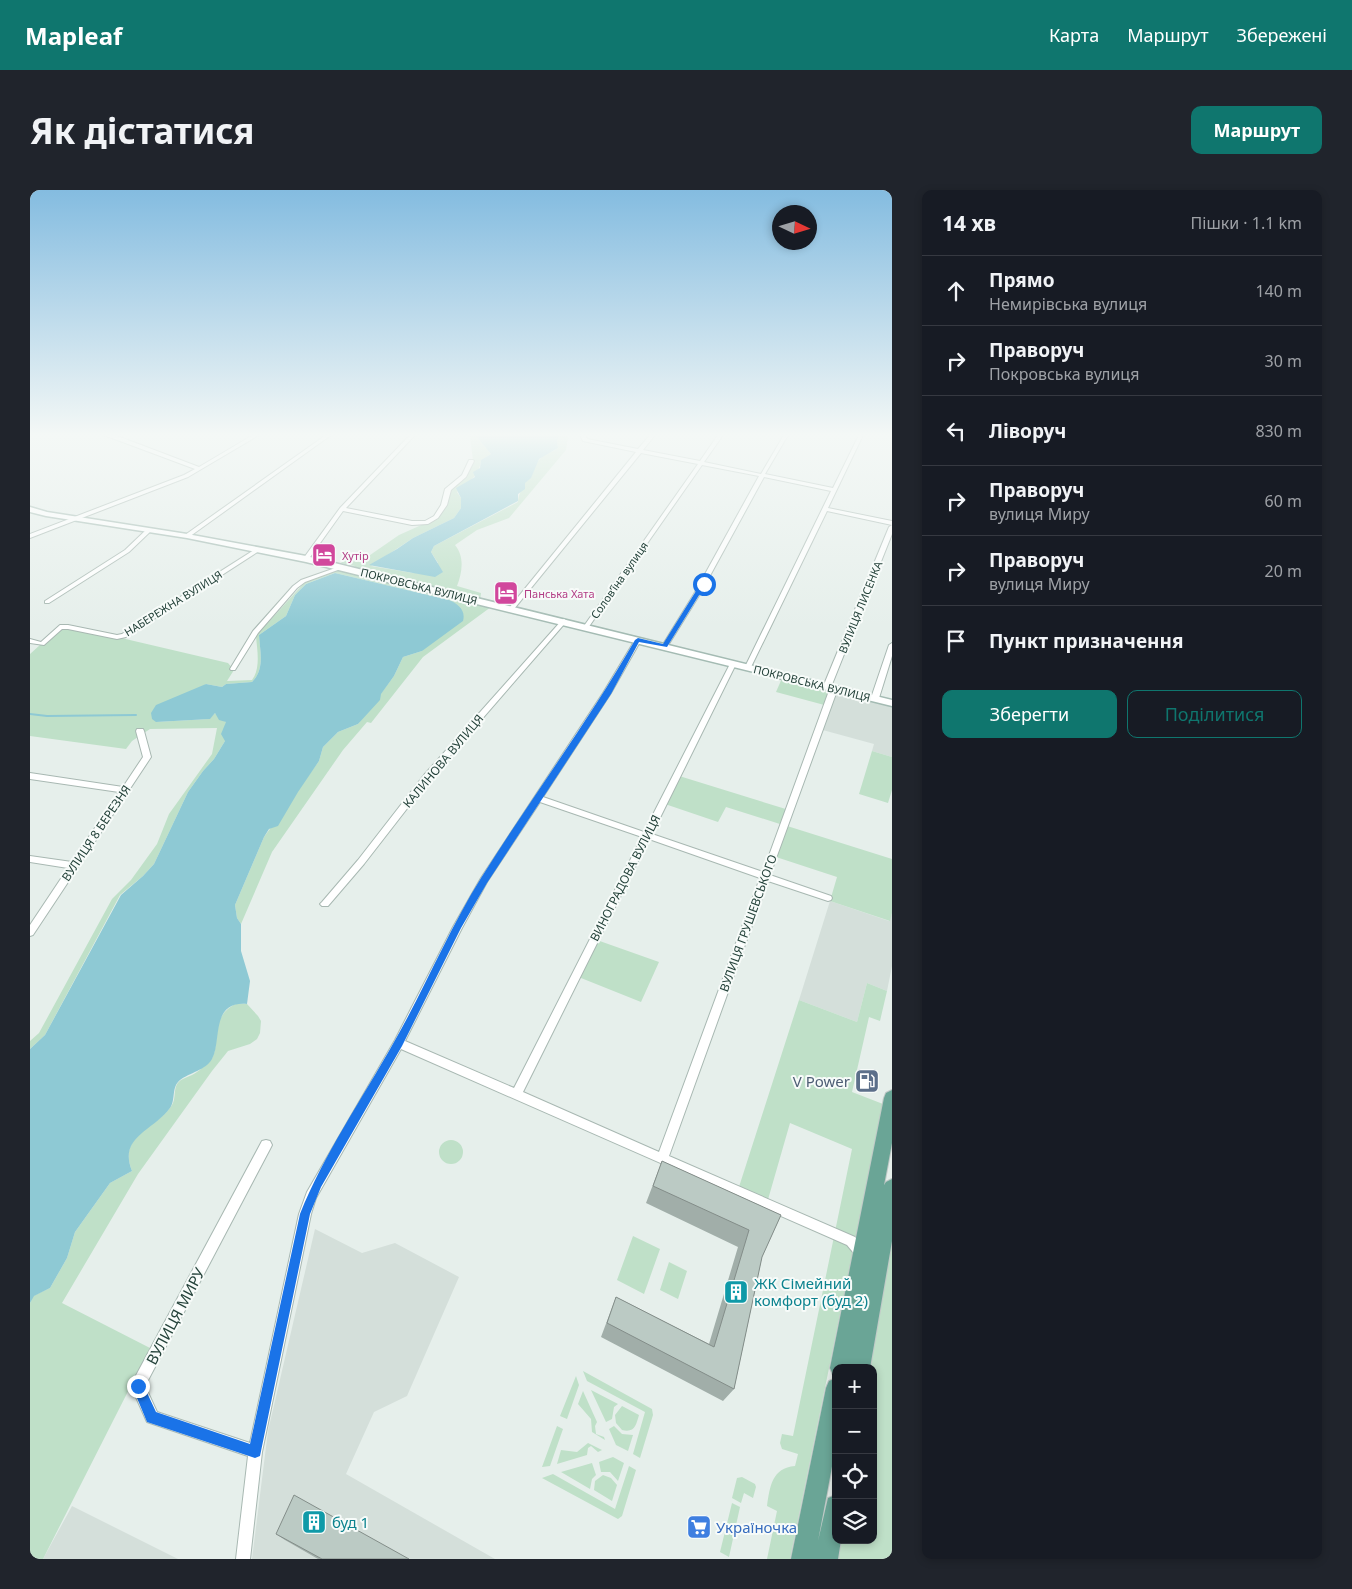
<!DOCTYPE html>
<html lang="uk">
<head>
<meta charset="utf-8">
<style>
  :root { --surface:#171b24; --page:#20242c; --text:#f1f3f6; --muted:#9ea1a6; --line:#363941; --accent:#0f766e }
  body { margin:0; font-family:"Noto Sans",sans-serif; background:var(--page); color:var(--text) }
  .controls { position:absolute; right:15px; bottom:15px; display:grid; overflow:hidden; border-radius:10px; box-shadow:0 2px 8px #0003 }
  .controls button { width:45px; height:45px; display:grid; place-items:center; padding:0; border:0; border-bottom:1px solid var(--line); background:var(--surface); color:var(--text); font:25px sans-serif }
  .compass { position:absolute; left:742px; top:15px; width:45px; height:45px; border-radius:50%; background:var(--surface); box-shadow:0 2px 8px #0003; rotate:94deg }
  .stop { position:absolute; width:15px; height:15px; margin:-11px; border:4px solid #1a73e8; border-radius:50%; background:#fff }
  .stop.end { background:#1a73e8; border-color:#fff; box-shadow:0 1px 5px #0008 }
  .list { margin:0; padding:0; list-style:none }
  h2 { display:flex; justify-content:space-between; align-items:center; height:65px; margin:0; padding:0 20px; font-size:21px }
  h2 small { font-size:16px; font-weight:400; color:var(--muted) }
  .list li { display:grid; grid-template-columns:32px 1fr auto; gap:15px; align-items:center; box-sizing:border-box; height:70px; padding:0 20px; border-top:1px solid var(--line) }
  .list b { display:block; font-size:19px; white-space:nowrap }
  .list p { margin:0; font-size:16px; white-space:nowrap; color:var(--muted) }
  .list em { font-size:16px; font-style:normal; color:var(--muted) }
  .actions { display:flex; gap:10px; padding:15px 20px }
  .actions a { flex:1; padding:11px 0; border:1px solid var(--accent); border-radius:10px; text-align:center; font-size:18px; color:var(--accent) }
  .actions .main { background:var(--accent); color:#fff }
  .icon { flex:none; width:28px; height:28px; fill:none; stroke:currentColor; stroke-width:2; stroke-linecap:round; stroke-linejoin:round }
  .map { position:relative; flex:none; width:862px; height:1369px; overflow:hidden; border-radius:10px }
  header { display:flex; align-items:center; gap:30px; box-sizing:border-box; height:70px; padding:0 25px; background:var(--accent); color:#fff }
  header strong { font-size:24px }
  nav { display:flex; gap:28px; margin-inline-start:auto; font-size:18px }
  .intro { display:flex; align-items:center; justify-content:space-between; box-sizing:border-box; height:120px; padding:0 30px }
  h1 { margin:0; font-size:35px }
  .button { padding:12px 22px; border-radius:10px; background:var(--accent); color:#fff; font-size:18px; font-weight:700 }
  main { display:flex; gap:30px; padding:0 30px }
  aside { flex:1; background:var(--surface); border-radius:10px; box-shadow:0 2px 8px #0003 }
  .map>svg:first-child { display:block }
</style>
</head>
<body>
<header>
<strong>Mapleaf</strong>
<nav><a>Карта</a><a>Маршрут</a><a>Збережені</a></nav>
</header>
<div class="intro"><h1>Як дістатися</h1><a class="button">Маршрут</a></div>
<main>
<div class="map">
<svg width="862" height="1369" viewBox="0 0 862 1369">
  <rect width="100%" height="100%" fill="#e6efeb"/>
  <path fill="#d4dfda" d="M804,498L862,513V567L842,561L844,554L789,539Z
    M800,711L859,731L862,723V776L857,801L837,793L827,832L769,810Z
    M285,1039L332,1063L365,1053L429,1087L377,1206L344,1222L316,1284L465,1369H222L238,1241Z
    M42,1316L148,1369H13Z"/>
  <path fill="#bfe0c8" d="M440,245H445L461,264L451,270C449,286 439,292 427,302L431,308V318L424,328L383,348L341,376L383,383L408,373L401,362L404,356L488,312C488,302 504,273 512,267C517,262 523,263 528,258L527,251L530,245H536L538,248L536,260L479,328L447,340L425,355C435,367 432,383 427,396L451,403L450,411L465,414L393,467L341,533L337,532L313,560L242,662L211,734L207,728L205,715L234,647L289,571L293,557L308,542L328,534L364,486L373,467L392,461L419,410L305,383L276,394L265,405L256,426L229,445C230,462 235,479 222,492L196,494L192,497L176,494L126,532L179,529L185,523L189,528L196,532L195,551L184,569L173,581L158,602L124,674L113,686L90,705L15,845L0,859V851L9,843L82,709L101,690L127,654L139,624L182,564L187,538L120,539L102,551L96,559L0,546V464L30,437L87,447L198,473L204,480L197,491L222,490C231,478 227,460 226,446L274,393L313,377L322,380L325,376L311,373L314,369L330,372L369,345L407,328L420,299L435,286L443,271Z
    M753,486L804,498L798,516L746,502Z
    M842,561L862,567V600L858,613L829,604Z
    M646,585L759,620L754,635L862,669V723L860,731L800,711L807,687L743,666L753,635L696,617L688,632L632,613Z
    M564,749L629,772L611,812L546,786Z
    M837,793L857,801L850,831L839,827L822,902L853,914L760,1369H737L747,1321L737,1316C740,1296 742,1278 765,1276L768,1264L752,1259L750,1253L752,1244L763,1246L822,959L760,933L737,1013L708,1000L769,810L827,832Z
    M206,814H217L228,826L231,831L230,843L227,849L220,854L198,861L182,881L108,984L32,1113L120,1158L13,1369H0V1113L3,1106L20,1098L37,1068L45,1042L80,993L102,981C87,944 127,939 142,915C147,907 142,896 151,890C154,888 158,887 162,885C168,882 175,876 180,871C192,858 178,826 206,814Z
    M409 962a12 12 0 1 1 24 0a12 12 0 1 1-24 0Z
    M603,1046L630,1059L614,1104L587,1090Z
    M862,1052V1369H808L811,1350H843V1178H840Z
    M639,1072L657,1081L648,1109L630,1100Z
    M553,1181L622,1219L623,1225L610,1268L603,1264L615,1222L557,1191Z
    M546,1186L549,1195L537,1229L530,1226Z
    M561,1200L588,1214L584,1217L582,1229L576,1232Z
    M553,1201L567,1232L565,1236L566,1244L574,1247L575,1250L562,1242L561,1229L548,1214Z
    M592,1216L609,1225C606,1235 605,1243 592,1240L586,1233L585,1225Z
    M527,1236L533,1239L520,1276L512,1277Z
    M584,1236L592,1244L603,1245L598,1261L586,1255L579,1239Z
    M558,1253L572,1260L568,1262L561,1256L558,1258L557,1265L527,1274L531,1260L547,1262Z
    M583,1267L594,1273L588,1291L580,1282H571L569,1272Z
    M562,1273L566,1285L562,1289L560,1299L531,1282Z
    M599,1276L606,1280L592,1326L588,1329L512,1288L523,1284L585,1319Z
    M573,1285L581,1288L587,1295L582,1311L564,1300L565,1291Z
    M712,1287L725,1294L726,1297L723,1308L714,1303L711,1313L702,1308L707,1288Z
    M702,1313L710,1317L699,1367L690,1362Z"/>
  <path fill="#8ec9d4" d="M445,245H530L527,251L528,258L509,269L501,288L495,293V299L488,304V311L404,356L401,362L413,382L405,387L339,375L367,359L383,348L424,328L431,318V308L426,298L445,287L443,282L450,278L451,270L461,264Z
    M305,383L419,410C428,414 436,420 433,431L392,461L373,467L364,486L351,504L350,510L328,534L308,542L293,557L289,571L268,602L248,636L239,639L234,647L205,715L207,728L211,734V761L220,791L217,814C180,811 192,851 182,869C176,880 159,883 150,890C141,897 146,910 140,918C123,941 88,947 102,981L80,993L45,1042L37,1068L20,1098L4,1106L0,1113V859L15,845L91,705L113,686L124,674L158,602L173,581L184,569L195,551L191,544L196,532L189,530L185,523L180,529L126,532L122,529L121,523L126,515L176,494L192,497L196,494L222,492C235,479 230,462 229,445L256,426L265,405L276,394Z"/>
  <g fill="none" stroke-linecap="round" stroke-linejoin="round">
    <path stroke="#8ec9d4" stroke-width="2" d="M0,524L17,526L106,525"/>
    <defs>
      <path id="street" d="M74,245H82L90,247L169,277L223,245H229L158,287L0,348V344L154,285L165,279Z
        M296,245H301L159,347H155V345Z
        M380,245H385L316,318L382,331H395L404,326L411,315L415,299L432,285L439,270H443L444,271L436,287L421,300L417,315L408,328L398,334L382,335L313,321L278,370H274L273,369L310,318Z
        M552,245H557L556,247L557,249L608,259L620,245H625L613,260L670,271L688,245H693L674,272L731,284L754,245H758L735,284L803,298L829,245H833L798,318L862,331V335L797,321L721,477L720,478H716L715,477L801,301L734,287L670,404L637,457H633L632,456L664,404L729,286L672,275L558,438H554V436L668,274L611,263L484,419H480V417L606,262L553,251L551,247Z
        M862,335V344L801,497L800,499H794L793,497L859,337Z
        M117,339L122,340L99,362L19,413H15V411L95,360Z
        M227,358L230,360L229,361L96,447L87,449L38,439H32L14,455L0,453V449L11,452L30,435H38L87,445L92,444Z
        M311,376L316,377L275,392L267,398L228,443L205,480H201L200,479L223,441L263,396L271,390Z
        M534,429L537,431L536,432L400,589L334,674L298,716H292L290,714L292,712L328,670L394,585L532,430Z
        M608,448L611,450L581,503L513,607L614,642L700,474L701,473H705L706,474L622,644L733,682L800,498L804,496L808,498L740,685L801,706L802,708L801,710L798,711L738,691L639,966L825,1047L837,1063L835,1067L831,1069L827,1067L817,1055L371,859L286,1008L281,1024L232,1262L220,1369H206L218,1266L117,1232L101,1196L103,1191L232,951L236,950L240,951L242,955L240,959L115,1196L127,1222L220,1253L269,1024L277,1002L365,850L423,737L451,688L573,503L605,450ZM510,612L612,647L484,898L375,851L432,738L457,692ZM619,649L730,688L629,962L493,902Z
        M862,453V466L849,508L848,510H842L841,508L859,455Z
        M107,539H113L114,541L121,567L3,745L0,746V735L38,678L0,672V666L42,672L89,602L0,589V583L93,597L113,567L106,541Z"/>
      <path id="secondary" d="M0,317L17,322L157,344L276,366L862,510V516L276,372L157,348L16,326L0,322Z"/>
      <path id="primary" d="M862,900V953L854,995L856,992L862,989V1051L840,1178H806V1187L803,1185L800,1178L854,908L856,903Z
        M806,1188V1255L788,1351L798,1308L806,1305V1350H811L808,1369H761L796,1198L799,1191Z"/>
    </defs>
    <use href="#street" stroke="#a8b8b2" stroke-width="2"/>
    <use href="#secondary" stroke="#a4bbb3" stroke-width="3"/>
    <use href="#primary" stroke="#c2cac8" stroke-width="2"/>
    <use href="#street" fill="#fff" fill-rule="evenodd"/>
    <use href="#secondary" fill="#fff" fill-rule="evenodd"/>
    <use href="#primary" fill="#6aa596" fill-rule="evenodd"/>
  </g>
  <path fill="#a1aea9" d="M632,971L751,1025L732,1067L704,1199L693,1211L571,1147L586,1107L679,1154L708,1057L616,1013Z
    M246,1344L379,1369H288L255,1350Z"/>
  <path fill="#bbcac4" stroke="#838d89" d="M632,971L751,1025L732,1067L704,1199L577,1133L586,1107L684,1157L719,1040L623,996Z
    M264,1305L379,1369H292L246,1344Z"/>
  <linearGradient id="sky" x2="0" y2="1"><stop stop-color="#84bce0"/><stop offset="0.56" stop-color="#f4f8f6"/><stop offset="1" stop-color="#f4f8f6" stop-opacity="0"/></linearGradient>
  <rect width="862" height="437" fill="url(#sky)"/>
  <path fill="#1a73e8" d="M671,393L676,394L637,457L609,452L581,504L457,693L431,738L372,856L291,997L280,1024L230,1266L225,1268L117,1232L102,1196L104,1192L108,1190L112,1192L126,1222L220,1254L270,1024C294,964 332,909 364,852C395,798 418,741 451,688C501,608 558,532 605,450L608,448L633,454Z"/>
  <defs>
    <symbol id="hotel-square" viewBox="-11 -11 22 22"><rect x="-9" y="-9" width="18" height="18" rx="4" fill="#d1479c" stroke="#f7fbf9"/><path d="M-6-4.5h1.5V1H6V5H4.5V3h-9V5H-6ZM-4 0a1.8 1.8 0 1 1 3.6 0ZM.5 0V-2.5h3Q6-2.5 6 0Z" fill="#fff"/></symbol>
    <symbol id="fuel-square" viewBox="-11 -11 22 22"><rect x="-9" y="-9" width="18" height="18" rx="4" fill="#5c6f8a" stroke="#f7fbf9"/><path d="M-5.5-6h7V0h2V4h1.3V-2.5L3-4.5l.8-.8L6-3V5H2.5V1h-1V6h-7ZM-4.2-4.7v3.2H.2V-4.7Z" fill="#fff"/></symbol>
    <symbol id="building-square" viewBox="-11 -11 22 22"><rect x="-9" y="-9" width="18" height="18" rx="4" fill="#0f9aa8" stroke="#f7fbf9"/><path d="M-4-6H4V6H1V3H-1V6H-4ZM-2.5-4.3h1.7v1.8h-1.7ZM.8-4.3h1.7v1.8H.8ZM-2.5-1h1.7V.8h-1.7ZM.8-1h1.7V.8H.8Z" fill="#fff"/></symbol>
    <symbol id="supermarket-square" viewBox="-11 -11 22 22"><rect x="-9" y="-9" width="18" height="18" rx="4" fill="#3f7fe0" stroke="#f7fbf9"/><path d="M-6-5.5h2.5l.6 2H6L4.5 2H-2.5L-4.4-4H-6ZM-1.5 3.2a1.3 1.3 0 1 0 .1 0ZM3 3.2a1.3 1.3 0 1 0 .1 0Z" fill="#fff"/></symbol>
  </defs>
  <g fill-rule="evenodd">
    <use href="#hotel-square" x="280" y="351" width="28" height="28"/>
    <use href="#hotel-square" x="462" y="389" width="28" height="28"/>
    <use href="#fuel-square" x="823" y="877" width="28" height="28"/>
    <use href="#building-square" x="692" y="1088" width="28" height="28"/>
    <use href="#building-square" x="270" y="1318" width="28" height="28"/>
    <use href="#supermarket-square" x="655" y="1323" width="28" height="28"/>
  </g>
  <g text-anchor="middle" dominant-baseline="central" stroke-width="4" stroke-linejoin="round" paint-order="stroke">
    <g font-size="11" fill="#b23c85" stroke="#f7fbf9" text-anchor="start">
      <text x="312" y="365">Хутір</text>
      <text x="494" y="403">Панська Хата</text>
    </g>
    <g font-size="11" fill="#24423a" stroke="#f7fbf9">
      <text transform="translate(589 390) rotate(-55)">Соловʼїна вулиця</text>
      <text transform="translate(389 396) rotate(14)">ПОКРОВСЬКА ВУЛИЦЯ</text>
      <text transform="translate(143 413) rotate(-32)">НАБЕРЕЖНА ВУЛИЦЯ</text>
      <text transform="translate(830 417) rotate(-68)">ВУЛИЦЯ ЛИСЕНКА</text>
      <text transform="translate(782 493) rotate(14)">ПОКРОВСЬКА ВУЛИЦЯ</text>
    </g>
    <g font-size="12" fill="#24423a" stroke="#f7fbf9">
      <text transform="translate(413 571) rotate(-50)">КАЛИНОВА ВУЛИЦЯ</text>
      <text transform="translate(66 643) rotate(-56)">ВУЛИЦЯ 8 БЕРЕЗНЯ</text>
      <text transform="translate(595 688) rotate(-63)">ВИНОГРАДОВА ВУЛИЦЯ</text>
      <text transform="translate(718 733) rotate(-70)">ВУЛИЦЯ ГРУШЕВСЬКОГО</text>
    </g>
    <g font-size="15" fill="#4e5e75" stroke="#f7fbf9" text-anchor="end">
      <text x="820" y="891">V Power</text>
    </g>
    <g font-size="15" fill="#0d838f" stroke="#f7fbf9" text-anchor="start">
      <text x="724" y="1093">ЖК Сімейний<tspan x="724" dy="17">комфорт (буд 2)</tspan></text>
      <text x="302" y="1332">буд 1</text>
    </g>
    <g font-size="15" fill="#24423a" stroke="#f7fbf9">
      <text transform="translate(145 1126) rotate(-62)">ВУЛИЦЯ МИРУ</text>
    </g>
    <g font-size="15" fill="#366cbe" stroke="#f7fbf9" text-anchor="start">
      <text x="686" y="1337">Україночка</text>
    </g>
  </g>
</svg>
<div class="controls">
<button>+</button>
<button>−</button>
<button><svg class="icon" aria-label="locate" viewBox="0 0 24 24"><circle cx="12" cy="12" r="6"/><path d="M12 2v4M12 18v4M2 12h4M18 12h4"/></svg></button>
<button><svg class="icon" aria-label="layers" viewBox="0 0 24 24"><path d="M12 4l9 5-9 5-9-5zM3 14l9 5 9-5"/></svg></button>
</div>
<svg class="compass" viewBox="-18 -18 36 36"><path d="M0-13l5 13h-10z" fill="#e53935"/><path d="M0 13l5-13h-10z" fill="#9ea1a6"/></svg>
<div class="stop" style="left:674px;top:394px"></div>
<div class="stop end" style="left:108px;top:1196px"></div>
</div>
<aside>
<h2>14 хв<small>Пішки · 1.1 km</small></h2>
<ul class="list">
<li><svg class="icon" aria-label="ahead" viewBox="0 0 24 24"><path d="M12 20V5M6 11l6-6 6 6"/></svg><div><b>Прямо</b><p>Немирівська вулиця</p></div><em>140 m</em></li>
<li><svg class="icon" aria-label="right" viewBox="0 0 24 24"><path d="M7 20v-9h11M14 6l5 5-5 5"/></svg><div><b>Праворуч</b><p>Покровська вулиця</p></div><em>30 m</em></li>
<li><svg class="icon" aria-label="left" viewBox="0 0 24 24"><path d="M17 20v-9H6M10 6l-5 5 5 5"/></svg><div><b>Ліворуч</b></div><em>830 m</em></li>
<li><svg class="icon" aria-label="right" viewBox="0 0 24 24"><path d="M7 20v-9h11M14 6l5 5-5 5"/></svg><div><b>Праворуч</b><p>вулиця Миру</p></div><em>60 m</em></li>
<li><svg class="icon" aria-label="right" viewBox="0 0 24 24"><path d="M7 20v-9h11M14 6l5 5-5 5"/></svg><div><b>Праворуч</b><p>вулиця Миру</p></div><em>20 m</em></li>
<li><svg class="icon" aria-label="arrive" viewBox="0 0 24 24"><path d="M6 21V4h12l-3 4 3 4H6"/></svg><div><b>Пункт призначення</b></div></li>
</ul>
<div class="actions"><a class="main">Зберегти</a><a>Поділитися</a></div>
</aside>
</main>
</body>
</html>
